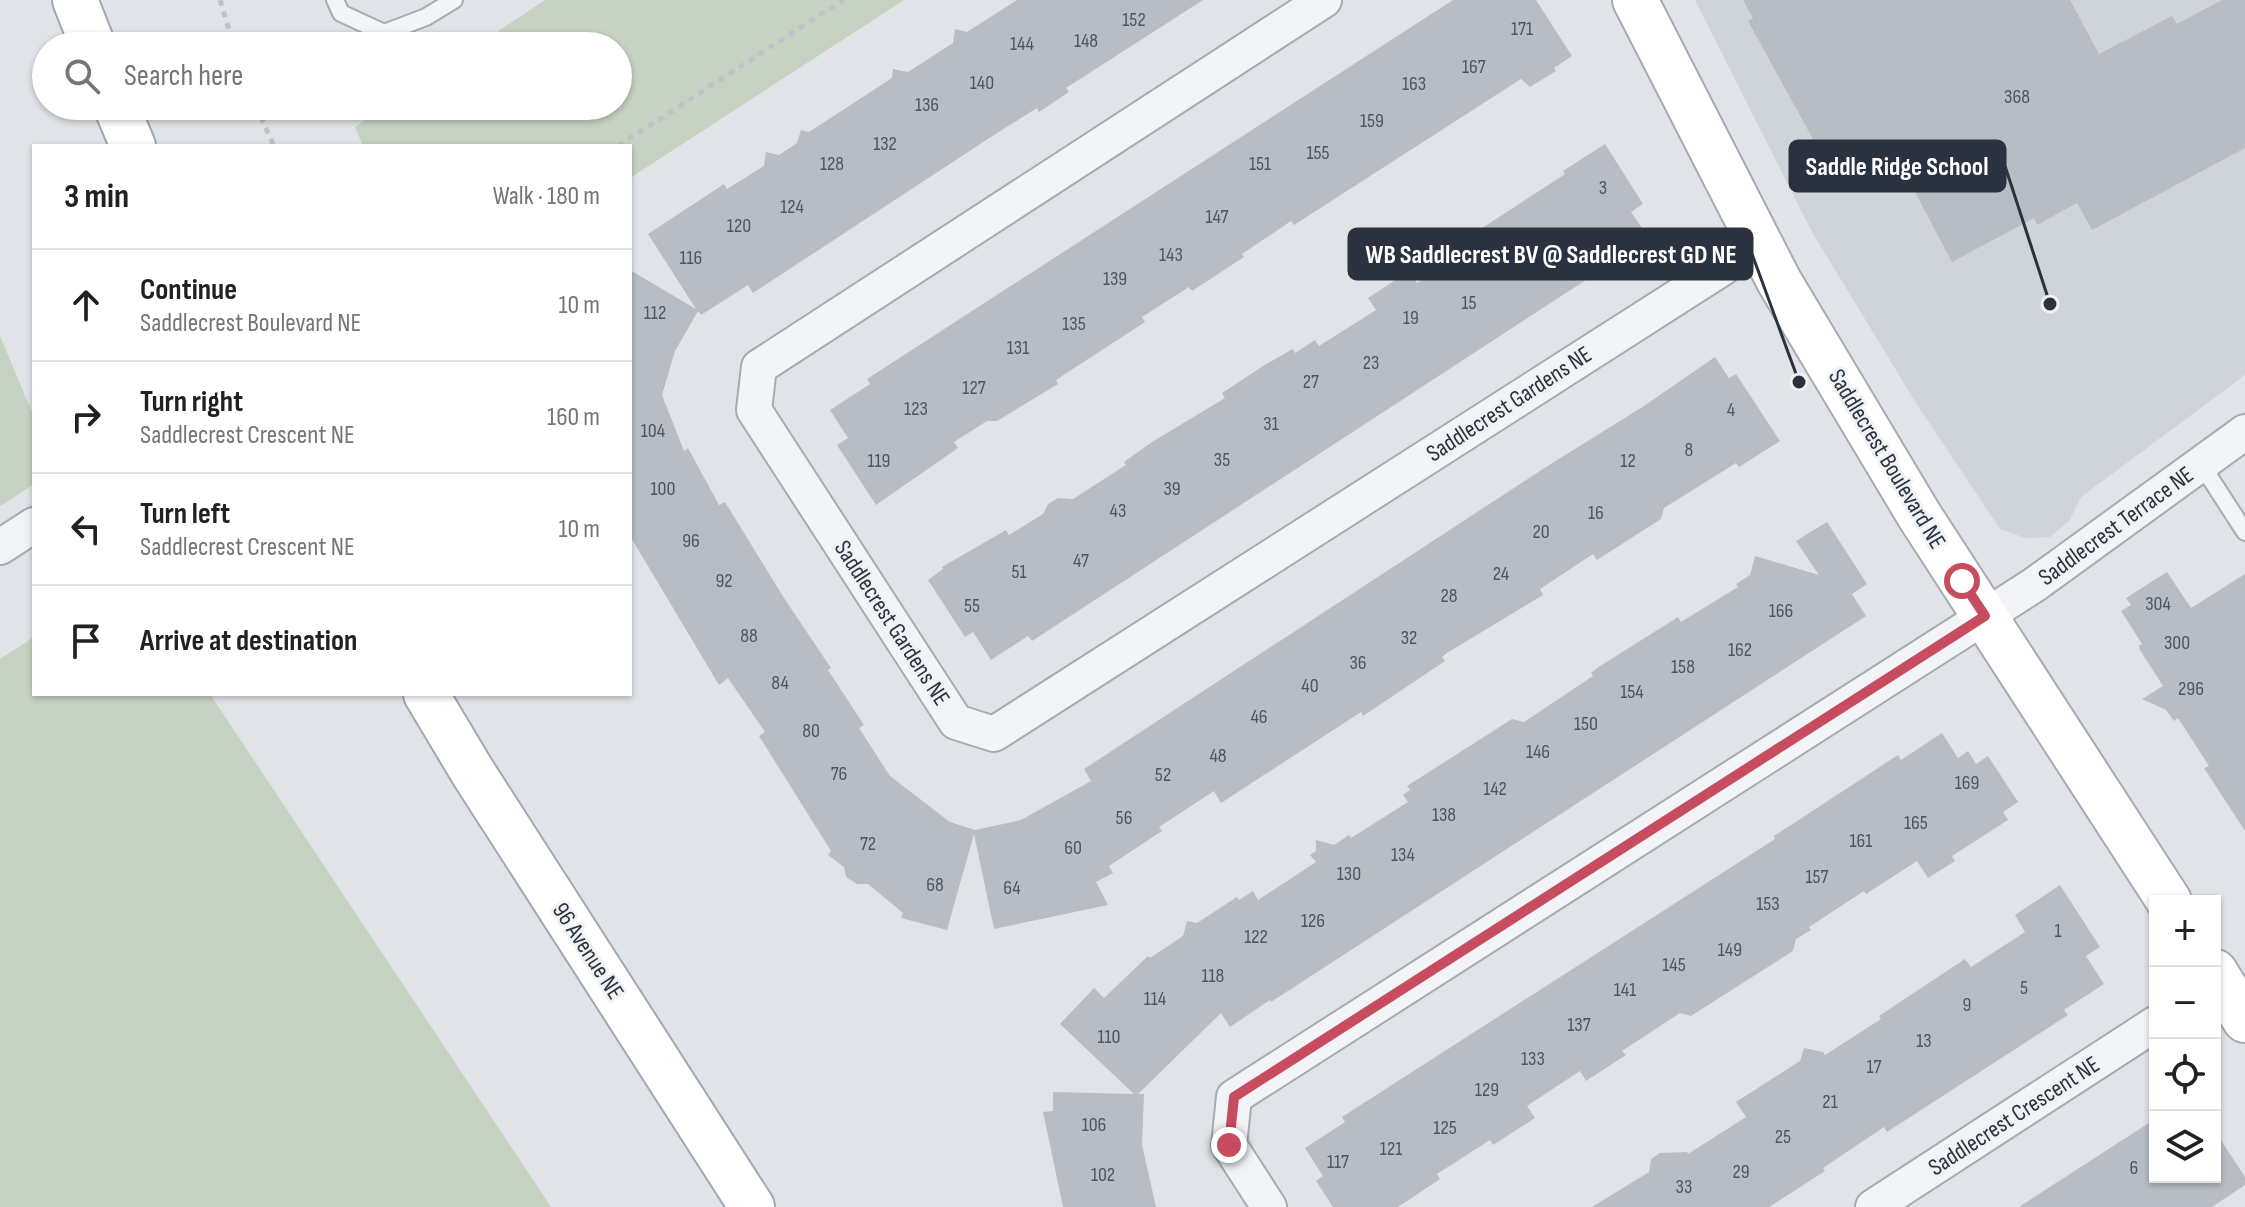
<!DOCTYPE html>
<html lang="en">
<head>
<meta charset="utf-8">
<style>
  :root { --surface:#fff; --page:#f6f6f6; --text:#202124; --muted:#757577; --line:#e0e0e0 }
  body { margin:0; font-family:"Sofia Sans Condensed",sans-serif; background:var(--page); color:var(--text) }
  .controls { position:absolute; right:24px; bottom:24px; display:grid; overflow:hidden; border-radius:0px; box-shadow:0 2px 6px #0004 }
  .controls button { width:72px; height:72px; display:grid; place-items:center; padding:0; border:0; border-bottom:2px solid var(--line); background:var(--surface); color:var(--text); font:40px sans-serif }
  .stop { position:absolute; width:24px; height:24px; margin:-18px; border:6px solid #c74c60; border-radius:50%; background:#fff }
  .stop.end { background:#c74c60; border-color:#fff; box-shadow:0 2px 8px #0008 }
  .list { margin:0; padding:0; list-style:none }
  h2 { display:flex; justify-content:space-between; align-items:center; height:104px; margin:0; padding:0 32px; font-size:34px }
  h2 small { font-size:26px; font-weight:400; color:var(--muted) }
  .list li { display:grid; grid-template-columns:52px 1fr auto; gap:24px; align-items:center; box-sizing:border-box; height:112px; padding:0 32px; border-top:2px solid var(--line) }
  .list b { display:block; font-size:30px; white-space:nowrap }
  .list p { margin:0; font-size:26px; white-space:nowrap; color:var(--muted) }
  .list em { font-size:26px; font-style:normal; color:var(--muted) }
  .icon { flex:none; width:44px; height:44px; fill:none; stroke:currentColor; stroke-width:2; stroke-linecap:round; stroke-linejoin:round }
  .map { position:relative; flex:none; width:2245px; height:1207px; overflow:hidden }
  .search { position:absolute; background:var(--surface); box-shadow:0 2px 6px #0004; left:32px; top:32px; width:600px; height:88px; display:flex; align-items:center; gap:20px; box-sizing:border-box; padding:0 28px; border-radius:44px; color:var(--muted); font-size:30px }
  .panel { position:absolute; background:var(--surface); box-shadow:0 2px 6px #0004; left:32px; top:144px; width:600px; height:552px; border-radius:0px }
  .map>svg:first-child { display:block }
</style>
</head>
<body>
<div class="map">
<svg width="2245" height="1207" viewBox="0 0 2245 1207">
  <rect width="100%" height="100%" fill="#e0e4e8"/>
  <path fill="#cfd3da" d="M1695,0H2245V375L2081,497L2069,521L2050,537L2025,538L2000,529L1916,403L1812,232Z"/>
  <path fill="#c6d2c2" d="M545,0H904L630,178V146H363L355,127L386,106H618V46H476Z
    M0,336L34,417V484L0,506Z
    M34,637V694H210L551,1207H0V659Z"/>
  <path fill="#b8bdc5" d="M1017,0H1203L1066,88L1069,92L1039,112L1037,108L997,133L753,293L748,285L701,315L698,311L675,351L662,395L684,451L688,448L719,505L725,502L784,598L831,668L828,670L864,725L859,728L890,776L950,822L975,830L1021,820L1091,781L1084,769L1546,467L1644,406L1715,357L1729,378L1736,374L1780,441L1739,467L1736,463L1664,508L1661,519L1597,560L1593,554L1540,589L1543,595L1447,653L1442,657L1445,661L1363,716L1361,712L1221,803L1214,791L1159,827L1162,831L1109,866L1113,873L1096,882L1108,905L994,929L974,834L947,930L901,918L903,913L868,884H857L846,877L844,867L828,855L831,851L759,736L765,732L728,678L719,685L630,536V270L696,309L648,234L724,184L727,189L764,166L766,152L779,155L797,143L801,130L809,132L892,78L893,69L908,72L953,43L955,29L967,32Z
    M1453,0H1536L1572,56L1554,68L1556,71L1530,87L1521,79L1294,225L1291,221L1242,254L1244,257L1192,291L1189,287L1142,317L1145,322L1056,380L1058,384L997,421H987L954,442L958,448L876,505L837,445L848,438L830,410L870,384L867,379Z
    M1743,0H2070L2099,54L2172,16L2177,24L2222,0H2245V148L2092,230L2077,203L2037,225L2034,218L1952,262L1909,181L1897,187L1875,148L1831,172L1748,21L1753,18Z
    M1605,144L1643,204L1631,212L1646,234L1609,258L1612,263L1032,641L1028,636L991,660L973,632L965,637L928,580L943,569L942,567L1006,530L1009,535L1043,514L1048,504L1058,498L1073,499L1126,465L1124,462L1152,442L1225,398L1222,393L1263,366L1293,349L1295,353L1315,340L1319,346L1376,310L1368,298L1409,271L1417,283L1472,247L1470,243L1479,237L1476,232L1565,174L1563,171Z
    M1827,522L1867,584L1852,594L1866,616L1271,1002L1270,1000L1230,1027L1221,1013L1138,1094H1144L1142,1145L1156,1207H1063L1043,1112L1053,1111V1092L1134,1094L1060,1024L1094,988L1104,998L1148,956L1150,958L1183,936L1187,921L1197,923L1237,897L1239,900L1253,891L1258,900L1316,862L1310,855L1316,851V840L1334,845L1349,835L1351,838L1408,802L1403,795L1410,790L1407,786L1512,719L1524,722L1593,676L1591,673L1597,668L1678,617L1681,622L1738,587L1736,584L1750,575L1755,556L1819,575L1796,541Z
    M2167,572L2191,608L2245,574V831L2204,768L2209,766L2178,718L2174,721L2166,710L2142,699L2163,686L2140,650L2139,646L2142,644L2121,611L2131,605L2126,598Z
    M1942,733L1958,758L1968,751L1976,764L1988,756L2018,802L2003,812L2008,820L1952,856L1955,861L1928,878L1917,861L1866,894L1864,891L1809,927L1811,930L1796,939L1793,951L1691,1016L1680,1013L1622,1051L1626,1055L1586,1081L1580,1071L1527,1106L1535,1118L1493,1145L1490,1140L1437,1174L1440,1179L1398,1207H1333L1316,1181L1323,1176L1305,1148L1345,1122L1342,1117L1775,839L1774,836L1898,755L1901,760Z
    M2060,885L2100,947L2086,956L2104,984L2064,1010L2068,1015L1887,1132L1884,1127L1823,1168L1825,1171L1769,1207H1592L1649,1172L1651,1159L1660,1153L1687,1152L1688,1154L1746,1117L1736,1102L1800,1061L1804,1048L1823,1052L1825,1055L1881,1019L1879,1016L1965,959L1971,967L2025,932L2015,915Z
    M2155,1119V1177H2215V1131L2245,1177V1185L2212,1207H2019Z"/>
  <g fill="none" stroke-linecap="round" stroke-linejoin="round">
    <defs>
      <path id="lane" d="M335,0L341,13L384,33L426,17L454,0
        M2201,464L2245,532"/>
      <path id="street" d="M1324,0L759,367L754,410L956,722L994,734L1721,269L1758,240
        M0,547L34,525
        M1269,1207L1229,1145L1234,1097L2034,585L2245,432
        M1873,1207L2155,1024"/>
      <path id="secondary" d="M1635,0L1779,281L1919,515L2169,901
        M2215,972L2245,1020"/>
      <path id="primary" d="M75,0L93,46
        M116,106L133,146
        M426,694L472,771L752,1207"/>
    </defs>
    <use href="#lane" stroke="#a6abb2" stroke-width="20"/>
    <use href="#street" stroke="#a6abb2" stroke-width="38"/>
    <use href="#secondary" stroke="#a6abb2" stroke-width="48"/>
    <use href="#primary" stroke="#a0a8b4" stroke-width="48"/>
    <path stroke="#bfc2c7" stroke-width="5" stroke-dasharray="6 6" stroke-linecap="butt" d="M220,0L234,46
      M256,106L274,146
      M618,146L843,0"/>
    <use href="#lane" stroke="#f3f4f7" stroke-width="16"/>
    <use href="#street" stroke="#f3f4f7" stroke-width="34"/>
    <use href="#secondary" stroke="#fff" stroke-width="44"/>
    <use href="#primary" stroke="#fff" stroke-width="44"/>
  </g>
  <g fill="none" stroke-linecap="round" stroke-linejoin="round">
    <path stroke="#c74c60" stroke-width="10" d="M1229,1145L1234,1097L1985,616L1962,581"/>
  </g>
  <g text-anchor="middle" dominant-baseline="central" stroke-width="6" stroke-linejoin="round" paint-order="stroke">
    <g font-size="20" fill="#4e5560">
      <text x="1134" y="20">152</text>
      <text x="1522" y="29">171</text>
      <text x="1086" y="41">148</text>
      <text x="1022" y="44">144</text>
      <text x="1474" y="67">167</text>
      <text x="982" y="83">140</text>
      <text x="1414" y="84">163</text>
      <text x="2017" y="97">368</text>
      <text x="927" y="105">136</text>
      <text x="1372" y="121">159</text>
      <text x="885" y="144">132</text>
      <text x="1318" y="153">155</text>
      <text x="832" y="164">128</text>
      <text x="1260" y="164">151</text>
      <text x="1603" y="188">3</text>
      <text x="792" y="207">124</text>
      <text x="1217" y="217">147</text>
      <text x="739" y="226">120</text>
      <text x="1171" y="255">143</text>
      <text x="691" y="258">116</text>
      <text x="1115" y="279">139</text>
      <text x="1469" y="303">15</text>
      <text x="655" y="313">112</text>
      <text x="1411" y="318">19</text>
      <text x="1074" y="324">135</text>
      <text x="1018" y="348">131</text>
      <text x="1371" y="363">23</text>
      <text x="1311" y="382">27</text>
      <text x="974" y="388">127</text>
      <text x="916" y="409">123</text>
      <text x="1731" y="410">4</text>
      <text x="1271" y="424">31</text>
      <text x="653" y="431">104</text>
      <text x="1689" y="450">8</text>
      <text x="1222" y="460">35</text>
      <text x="879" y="461">119</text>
      <text x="1628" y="461">12</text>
      <text x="663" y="489">100</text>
      <text x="1172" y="489">39</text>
      <text x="1118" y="511">43</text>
      <text x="1596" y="513">16</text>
      <text x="1541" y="532">20</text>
      <text x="691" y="541">96</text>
      <text x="1081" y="561">47</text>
      <text x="1019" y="572">51</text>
      <text x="1501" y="574">24</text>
      <text x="724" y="581">92</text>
      <text x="1449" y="596">28</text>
      <text x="2158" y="604">304</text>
      <text x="972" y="606">55</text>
      <text x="1781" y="611">166</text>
      <text x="749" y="636">88</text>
      <text x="1409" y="638">32</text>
      <text x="2177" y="643">300</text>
      <text x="1740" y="650">162</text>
      <text x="1358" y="663">36</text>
      <text x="1683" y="667">158</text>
      <text x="780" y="683">84</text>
      <text x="1310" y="686">40</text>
      <text x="2191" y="689">296</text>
      <text x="1632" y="692">154</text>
      <text x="1259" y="717">46</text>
      <text x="1586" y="724">150</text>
      <text x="811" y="731">80</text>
      <text x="1538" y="752">146</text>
      <text x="1218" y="756">48</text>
      <text x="839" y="774">76</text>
      <text x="1163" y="775">52</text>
      <text x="1967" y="783">169</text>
      <text x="1495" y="789">142</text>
      <text x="1444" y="815">138</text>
      <text x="1124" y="818">56</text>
      <text x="1916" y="823">165</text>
      <text x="1861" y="841">161</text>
      <text x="868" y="844">72</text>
      <text x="1073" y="848">60</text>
      <text x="1403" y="855">134</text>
      <text x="1349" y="874">130</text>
      <text x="1817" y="877">157</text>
      <text x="935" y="885">68</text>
      <text x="1012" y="888">64</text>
      <text x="1768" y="904">153</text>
      <text x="1313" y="921">126</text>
      <text x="2058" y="931">1</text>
      <text x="1256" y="937">122</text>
      <text x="1730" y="950">149</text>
      <text x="1674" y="965">145</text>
      <text x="1213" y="976">118</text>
      <text x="2024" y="988">5</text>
      <text x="1625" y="990">141</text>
      <text x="1155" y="999">114</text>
      <text x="1967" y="1005">9</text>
      <text x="1579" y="1025">137</text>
      <text x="1109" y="1037">110</text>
      <text x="1924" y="1041">13</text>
      <text x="1533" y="1059">133</text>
      <text x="1874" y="1067">17</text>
      <text x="1487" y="1090">129</text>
      <text x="1830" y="1102">21</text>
      <text x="1094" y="1125">106</text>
      <text x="1445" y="1128">125</text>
      <text x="1783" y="1137">25</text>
      <text x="1391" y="1149">121</text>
      <text x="1338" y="1162">117</text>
      <text x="2134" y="1168">6</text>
      <text x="1741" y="1172">29</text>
      <text x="1103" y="1175">102</text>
      <text x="1684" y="1187">33</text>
    </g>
    <g font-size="24" fill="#2a323f" stroke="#f0f3f6">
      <text transform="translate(1509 404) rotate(-33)">Saddlecrest Gardens NE</text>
      <text transform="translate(1887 459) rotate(59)">Saddlecrest Boulevard NE</text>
      <text transform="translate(2116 526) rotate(-36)">Saddlecrest Terrace NE</text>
      <text transform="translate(892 623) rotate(57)">Saddlecrest Gardens NE</text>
      <text transform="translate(588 951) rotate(57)">96 Avenue NE</text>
      <text transform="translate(2014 1116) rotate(-33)">Saddlecrest Crescent NE</text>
    </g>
  </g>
  <path fill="none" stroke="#2a323f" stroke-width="3" d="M2050 304L2005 166M1799 382L1752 254"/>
  <g fill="#2a323f" stroke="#f0f3f6" stroke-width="3">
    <circle cx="2050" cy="304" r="8"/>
    <circle cx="1799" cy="382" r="8"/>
  </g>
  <g fill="#2a323f" stroke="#2a323f" stroke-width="3">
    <rect x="1790" y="141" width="215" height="50" rx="8"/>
    <rect x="1349" y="229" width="403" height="50" rx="8"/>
  </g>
  <g font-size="26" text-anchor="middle" font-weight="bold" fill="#fff">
    <text x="1897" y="175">Saddle Ridge School</text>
    <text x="1551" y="263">WB Saddlecrest BV @ Saddlecrest GD NE</text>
  </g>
</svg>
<div class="controls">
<button>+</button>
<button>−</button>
<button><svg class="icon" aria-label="locate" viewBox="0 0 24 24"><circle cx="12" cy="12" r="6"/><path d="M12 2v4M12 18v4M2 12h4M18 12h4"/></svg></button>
<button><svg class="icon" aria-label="layers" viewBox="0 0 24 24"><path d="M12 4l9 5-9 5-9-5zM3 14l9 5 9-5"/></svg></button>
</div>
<div class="stop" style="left:1962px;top:581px"></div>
<div class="stop end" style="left:1229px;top:1145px"></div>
<div class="search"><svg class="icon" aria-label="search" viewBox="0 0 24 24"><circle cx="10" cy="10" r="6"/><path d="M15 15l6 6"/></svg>Search here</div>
<section class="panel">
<h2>3 min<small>Walk · 180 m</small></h2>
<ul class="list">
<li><svg class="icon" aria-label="ahead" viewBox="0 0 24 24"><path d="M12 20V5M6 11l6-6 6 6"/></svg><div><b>Continue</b><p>Saddlecrest Boulevard NE</p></div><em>10 m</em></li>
<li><svg class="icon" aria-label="right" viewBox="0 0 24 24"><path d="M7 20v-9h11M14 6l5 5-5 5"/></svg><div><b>Turn right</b><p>Saddlecrest Crescent NE</p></div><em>160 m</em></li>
<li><svg class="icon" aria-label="left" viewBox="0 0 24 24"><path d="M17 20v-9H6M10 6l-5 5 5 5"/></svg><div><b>Turn left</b><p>Saddlecrest Crescent NE</p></div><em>10 m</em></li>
<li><svg class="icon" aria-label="arrive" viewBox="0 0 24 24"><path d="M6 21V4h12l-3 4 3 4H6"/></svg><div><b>Arrive at destination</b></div></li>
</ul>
</section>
</div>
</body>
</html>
